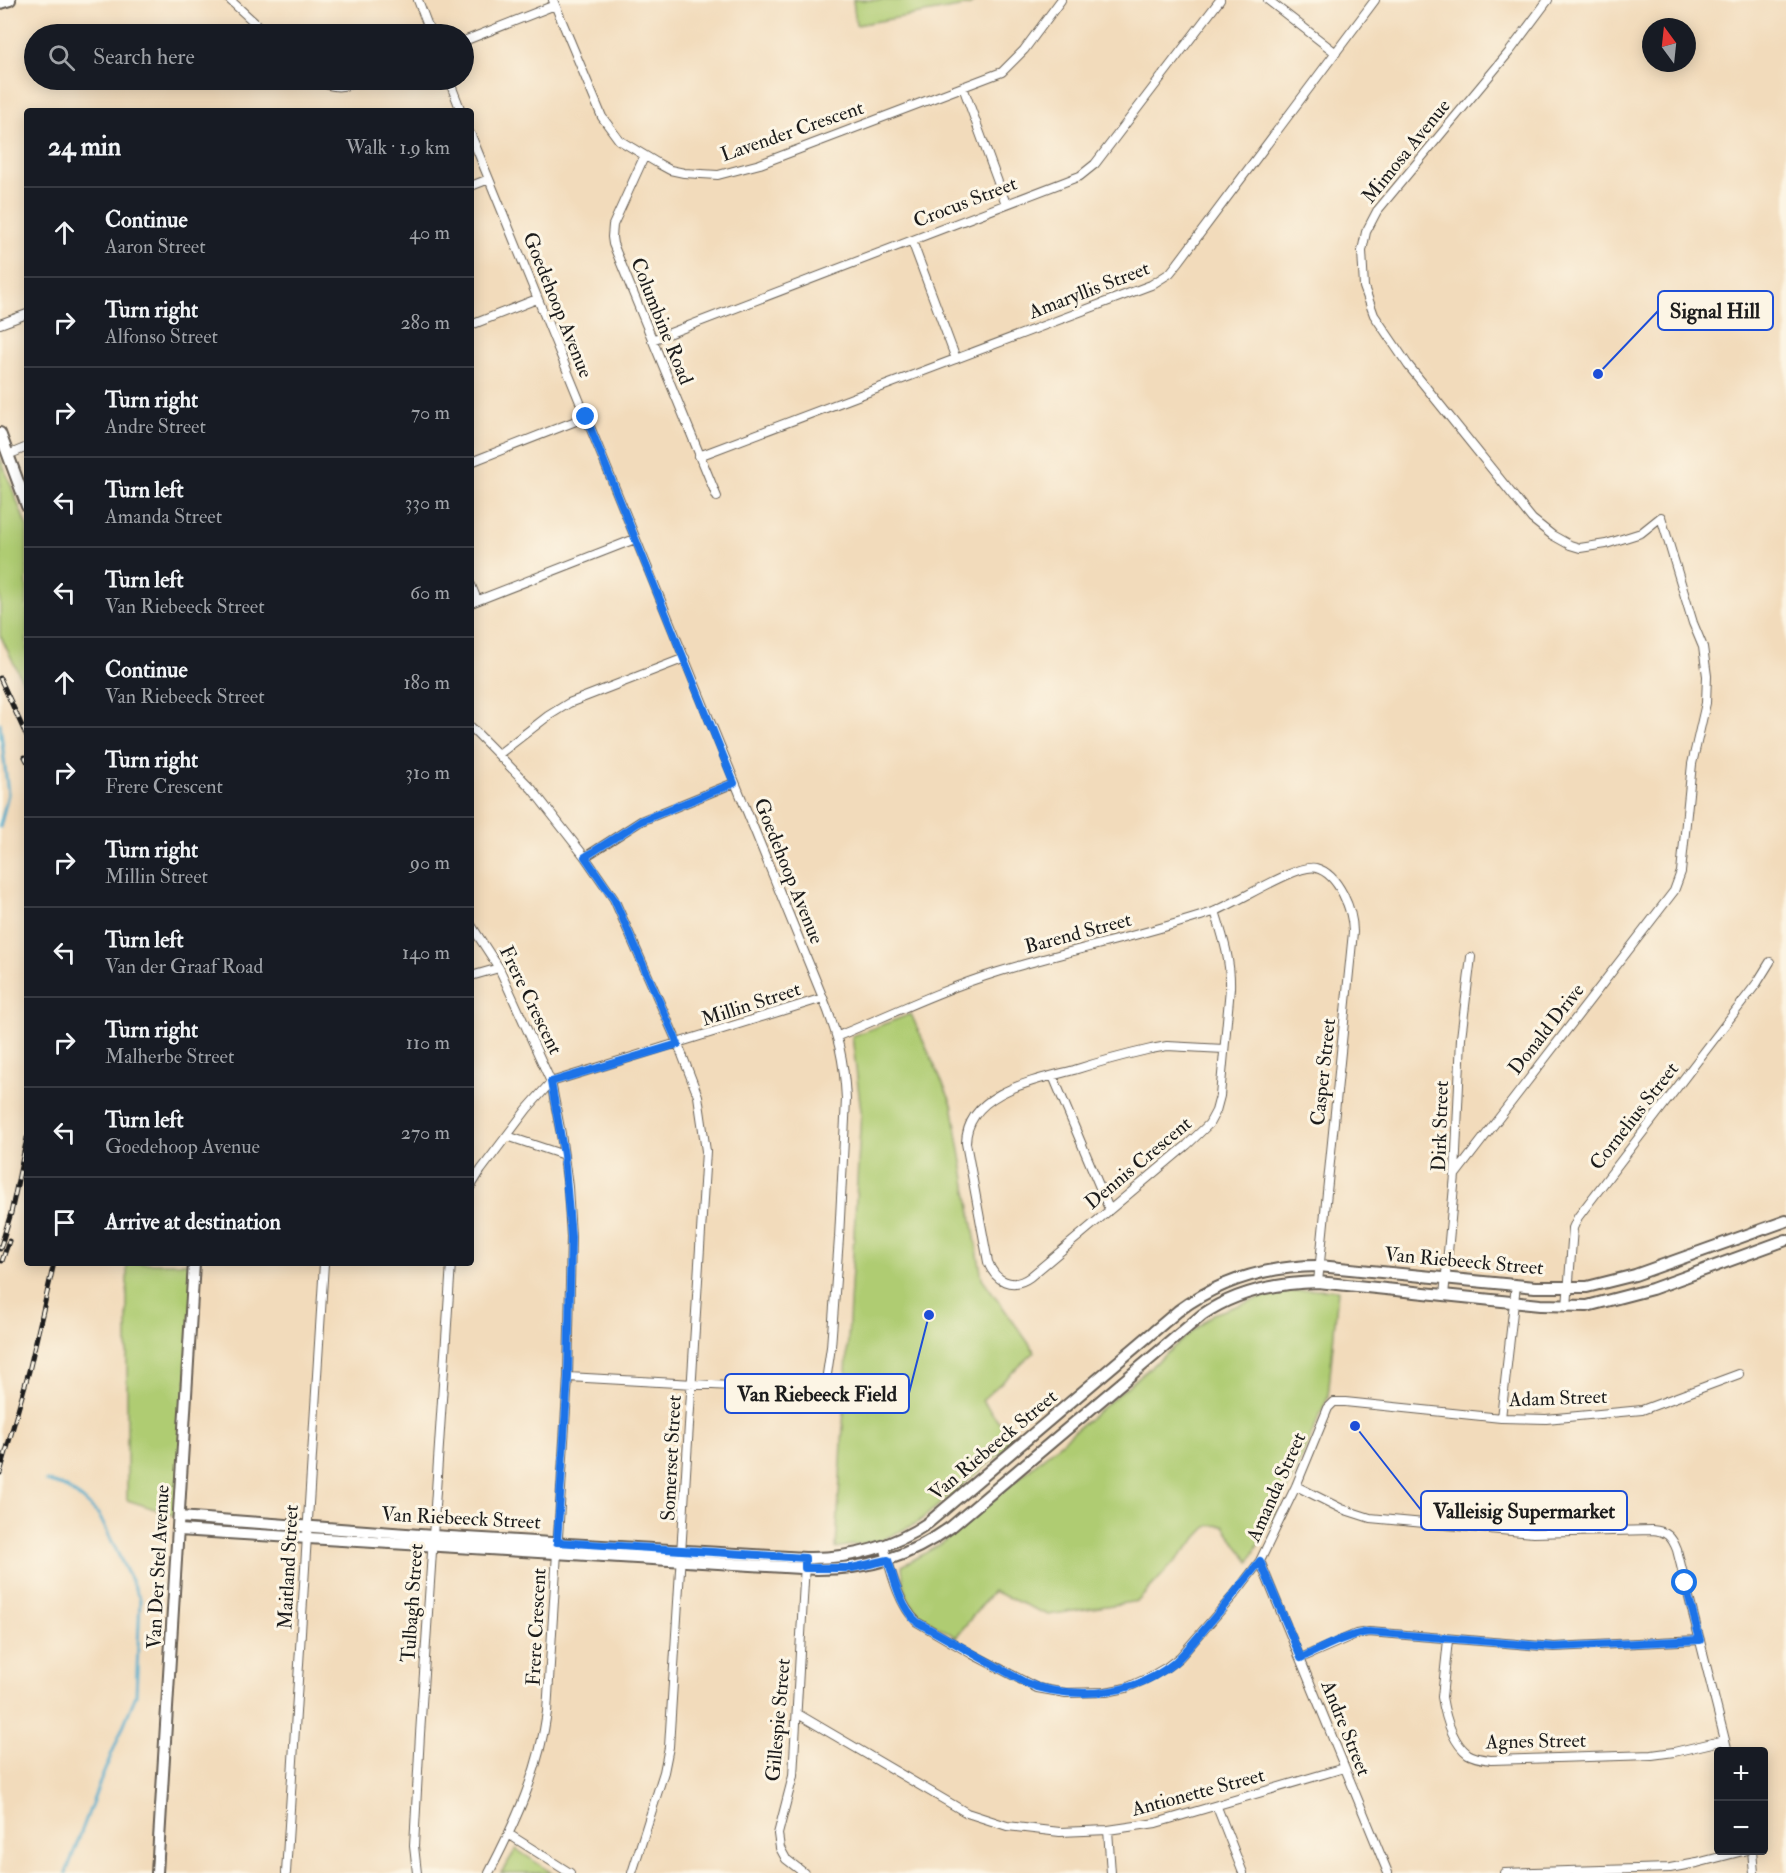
<!DOCTYPE html>
<html lang="en">
<head>
<meta charset="utf-8">
<style>
  :root { --surface:#171b24; --page:#20242c; --text:#f1f3f6; --muted:#9ea1a6; --line:#363941 }
  body { margin:0; font-family:"IM FELL Double Pica",serif; background:var(--page); color:var(--text) }
  .controls { position:absolute; right:18px; bottom:18px; display:grid; overflow:hidden; border-radius:6px; box-shadow:0 3px 15px #0003 }
  .controls button { width:54px; height:54px; display:grid; place-items:center; padding:0; border:0; border-bottom:2px solid var(--line); background:var(--surface); color:var(--text); font:30px sans-serif }
  .compass { position:absolute; left:1642px; top:18px; width:54px; height:54px; border-radius:50%; background:var(--surface); box-shadow:0 3px 15px #0003; rotate:345deg }
  .stop { position:absolute; width:18px; height:18px; margin:-14px; border:4px solid #1a73e8; border-radius:50%; background:#fff }
  .stop.end { background:#1a73e8; border-color:#fff; box-shadow:0 2px 6px #0008 }
  .list { margin:0; padding:0; list-style:none }
  h2 { display:flex; justify-content:space-between; align-items:center; height:78px; margin:0; padding:0 24px; font-size:26px }
  h2 small { font-size:20px; font-weight:400; color:var(--muted) }
  .list li { display:grid; grid-template-columns:39px 1fr auto; gap:18px; align-items:center; box-sizing:border-box; height:90px; padding:0 24px; border-top:2px solid var(--line) }
  .list b { display:block; font-size:22px; white-space:nowrap }
  .list p { margin:0; font-size:20px; white-space:nowrap; color:var(--muted) }
  .list em { font-size:20px; font-style:normal; color:var(--muted) }
  .icon { flex:none; width:33px; height:33px; fill:none; stroke:currentColor; stroke-width:2; stroke-linecap:round; stroke-linejoin:round }
  .map { position:relative; flex:none; width:1786px; height:1873px; overflow:hidden }
  .search { position:absolute; background:var(--surface); box-shadow:0 3px 15px #0003; left:24px; top:24px; width:450px; height:66px; display:flex; align-items:center; gap:15px; box-sizing:border-box; padding:0 21px; border-radius:33px; color:var(--muted); font-size:22px }
  .panel { position:absolute; background:var(--surface); box-shadow:0 3px 15px #0003; left:24px; top:108px; width:450px; height:1158px; border-radius:6px }
  .map>svg:first-child { display:block }
</style>
</head>
<body>
<div class="map">
<svg width="1786" height="1873" viewBox="0 0 1786 1873">
  <rect width="100%" height="100%" fill="#fcf5e5"/>
  <filter id="ink" filterUnits="userSpaceOnUse"><feTurbulence type="fractalNoise" baseFrequency=".0167" numOctaves="2"/><feDisplacementMap in="SourceGraphic" scale="12" xChannelSelector="R" yChannelSelector="G"/><feConvolveMatrix kernelMatrix="1 2 1 2 8 2 1 2 1" color-interpolation-filters="sRGB"/></filter>
  <filter id="wash" filterUnits="userSpaceOnUse"><feTurbulence type="fractalNoise" baseFrequency=".008" numOctaves="4" result="noise"/><feDisplacementMap in="SourceGraphic" scale="24" xChannelSelector="R" yChannelSelector="G"/><feGaussianBlur stdDeviation="1.35" result="paint"/><feColorMatrix in="noise" values="0 0 0 0 0 0 0 0 0 0 0 0 0 0 0 0 0 1.4 0 .05"/><feComposite in="paint" operator="in"/></filter>
  <g filter="url(#wash)">
    <rect width="100%" height="100%" fill="#f2dbbb"/>
    <path fill="#afcc72" stroke="#667447" stroke-width="1.5" d="M853,0H975L970,5L856,25Z
      M0,457L27,527V690L0,635Z
      M911,1014L952,1104L982,1278L1035,1352L982,1400L1015,1442L917,1523L882,1540L836,1548L861,1111L852,1036Z
      M127,1263H194L179,1517L127,1500Z
      M1318,1289L1338,1290L1328,1397L1290,1484L1249,1562L1224,1526L1209,1525L1138,1601L1048,1615L993,1591L956,1637C920,1616 904,1610 902,1566L941,1544L1213,1314L1271,1294Z
      M516,1849L552,1873H501Z"/>
    <g fill="none" stroke-linecap="round" stroke-linejoin="round">
      <path stroke="#4ba7c9" stroke-width="3" d="M0,723L8,794L0,827
        M46,1481L63,1486L82,1499L99,1515L140,1599L136,1695L100,1782L66,1873"/>
    </g>
  </g>
  <g filter="url(#ink)">
    <g fill="none" stroke-linecap="round" stroke-linejoin="round">
      <defs>
        <path id="street" d="M230,0L267,34
          M418,0L431,34
          M553,0L602,117L619,140L659,164L670,170L684,173L718,175L760,164L1002,72L1024,50L1061,0
          M1268,0L1336,53
          M464,41L555,5
          M317,80C336,90 344,87 363,80
          M449,80L461,111
          M963,87L1006,204
          M471,135L823,998C838,1036 844,1058 846,1099L839,1238L831,1347L826,1381L817,1387L804,1390L568,1377
          M644,157L613,225L612,237L613,244L717,497
          M471,186L489,179
          M912,241L956,359
          M0,324L27,314
          M471,325L537,299
          M652,340L1080,176L1095,164L1220,0
          M8,455L27,447
          M699,456L1151,285L1170,273L1178,263L1375,0
          M471,462L586,417
          M471,585L477,600
          M471,603L635,539
          M471,727L532,789L585,857L614,899L678,1044L698,1096L706,1151L669,1747L664,1772L632,1873
          M499,754L548,716L569,703L685,658
          M585,857L641,821L734,783
          M1215,911C1223,937 1231,961 1230,988L1220,1096L1216,1111L1209,1124L1187,1145L1030,1277C1012,1290 995,1281 988,1262L966,1143C967,1092 1036,1080 1074,1070C1099,1062 1125,1055 1151,1049L1167,1046L1224,1049
          M471,925L499,968L551,1082L561,1134L568,1187L571,1237L568,1377L547,1712C539,1771 516,1821 489,1873
          M471,976L499,968
          M838,1036C891,1014 943,989 998,972C1069,950 1142,936 1213,912C1235,904 1298,863 1316,868C1339,874 1353,911 1353,932L1318,1282
          M1053,1076L1109,1209
          M507,1136L564,1155
          M1455,1175L1674,891L1681,872L1692,764L1706,703L1707,676L1703,647L1693,623L1661,517L1641,533L1606,544L1580,548L1570,545L1552,535L1532,519L1408,365L1374,315L1364,287L1362,251L1366,232L1377,211L1510,51L1548,0
          M471,1186L481,1170L527,1109L551,1082L823,998
          M1444,1296L1455,1175L1461,1038L1471,957
          M1567,1307L1573,1228L1578,1217L1757,983L1770,962
          M1501,1418L1516,1285
          M1296,1486L1342,1509L1370,1518L1533,1533L1652,1530C1667,1531 1672,1537 1677,1550L1728,1752
          M884,1546C891,1571 898,1604 917,1622L972,1654L1037,1688L1066,1693L1106,1692L1126,1688L1148,1678L1167,1667L1180,1657L1234,1595L1260,1561L1296,1486L1328,1408L1334,1402H1345L1501,1418L1546,1419L1642,1410L1739,1374
          M1260,1561L1388,1873
          M1448,1640L1442,1697C1445,1715 1452,1742 1468,1754C1474,1758 1483,1759 1491,1760L1652,1755L1674,1752L1725,1740
          M1301,1658L1356,1634L1369,1632L1554,1647L1700,1640
          M798,1714L967,1813L1007,1826L1060,1832L1108,1830L1156,1823L1344,1768
          M1217,1807L1243,1873
          M1108,1830L1111,1873
          M510,1835L570,1873
          M1752,1850L1754,1873
          M286,1873L324,1263
          M417,1873L414,1846L420,1734L451,1263
          M804,1873L786,1859L780,1848L778,1834L793,1776L805,1564
          M1504,1873L1670,1868L1697,1863L1747,1850"/>
        <path id="secondary" d="M0,3L10,0
          M0,433L27,506
          M179,1517L433,1536L805,1558C849,1559 891,1548 928,1523L1178,1311C1220,1280 1267,1266 1319,1266L1535,1287H1587L1635,1275L1786,1221
          M179,1530L817,1569C870,1569 909,1557 951,1527L1202,1315C1235,1292 1278,1283 1318,1282L1540,1305L1587,1306L1652,1289L1786,1240
          M157,1873L194,1263"/>
      </defs>
      <use href="#street" stroke="#675f54" stroke-width="10"/>
      <use href="#secondary" stroke="#675f54" stroke-width="14"/>
      <use href="#street" stroke="#fff" stroke-width="8"/>
      <use href="#secondary" stroke="#fff" stroke-width="10"/>
      <defs>
        <path id="rail" d="M0,678L27,737
          M25,757L27,761
          M0,1249L11,1213L27,1138
          M2,1261L9,1241
          M0,1473L29,1371L54,1263"/>
      </defs>
      <use href="#rail" stroke="#1c1c1c" stroke-width="5"/>
      <use href="#rail" stroke="#fcf5e5" stroke-width="3" stroke-dasharray="9" stroke-linecap="butt"/>
    </g>
  </g>
  <g fill="none" stroke-linecap="round" stroke-linejoin="round" filter="url(#ink)">
    <path stroke="#1a73e8" stroke-width="8" d="M586,417L734,783L641,821L585,857L614,899L678,1044L551,1082L564,1155L571,1237L568,1377L557,1542L805,1558V1568H852L888,1560C895,1581 900,1607 917,1622L1026,1683C1045,1691 1063,1693 1084,1693C1116,1693 1148,1684 1174,1663C1186,1652 1197,1638 1208,1625C1226,1604 1243,1583 1260,1561L1301,1658C1322,1648 1345,1635 1369,1632L1554,1647L1700,1640L1685,1583"/>
  </g>
  <g text-anchor="middle" dominant-baseline="central" stroke-width="6" stroke-linejoin="round" paint-order="stroke">
    <g font-size="20" fill="#1c1c1c" stroke="#fcf5e5">
      <text transform="translate(792 131) rotate(-19)">Lavender Crescent</text>
      <text transform="translate(1406 151) rotate(-51)">Mimosa Avenue</text>
      <text transform="translate(965 202) rotate(-21)">Crocus Street</text>
      <text transform="translate(1089 290) rotate(-21)">Amaryllis Street</text>
      <text transform="translate(558 305) rotate(68)">Goedehoop Avenue</text>
      <text transform="translate(662 321) rotate(68)">Columbine Road</text>
      <text transform="translate(789 871) rotate(68)">Goedehoop Avenue</text>
      <text transform="translate(1078 933) rotate(-15)">Barend Street</text>
      <text transform="translate(531 1000) rotate(64)">Frere Crescent</text>
      <text transform="translate(751 1004) rotate(-18)">Millin Street</text>
      <text transform="translate(1546 1029) rotate(-52)">Donald Drive</text>
      <text transform="translate(1323 1072) rotate(-84)">Casper Street</text>
      <text transform="translate(1634 1116) rotate(-52)">Cornelius Street</text>
      <text transform="translate(1440 1126) rotate(-88)">Dirk Street</text>
      <text transform="translate(1138 1163) rotate(-40)">Dennis Crescent</text>
      <text transform="translate(1464 1261) rotate(5)">Van Riebeeck Street</text>
      <text transform="translate(1558 1398) rotate(-2)">Adam Street</text>
      <text transform="translate(993 1445) rotate(-40)">Van Riebeeck Street</text>
      <text transform="translate(671 1458) rotate(-87)">Somerset Street</text>
      <text transform="translate(1276 1487) rotate(-66)">Amanda Street</text>
      <text transform="translate(461 1518) rotate(3)">Van Riebeeck Street</text>
      <text transform="translate(158 1567) rotate(-87)">Van Der Stel Avenue</text>
      <text transform="translate(288 1567) rotate(-87)">Maitland Street</text>
      <text transform="translate(412 1603) rotate(-86)">Tulbagh Street</text>
      <text transform="translate(536 1627) rotate(-87)">Frere Crescent</text>
      <text transform="translate(778 1720) rotate(-85)">Gillespie Street</text>
      <text transform="translate(1346 1728) rotate(68)">Andre Street</text>
      <text transform="translate(1536 1741) rotate(-1)">Agnes Street</text>
      <text transform="translate(1198 1792) rotate(-15)">Antionette Street</text>
    </g>
  </g>
  <path fill="none" stroke="#1d4ed8" stroke-width="2" d="M1598 374L1658 311M929 1315L909 1393M1355 1426L1421 1510"/>
  <g fill="#1d4ed8" stroke="#fcf5e5" stroke-width="2">
    <circle cx="1598" cy="374" r="6"/>
    <circle cx="929" cy="1315" r="6"/>
    <circle cx="1355" cy="1426" r="6"/>
  </g>
  <g fill="#fcf5e5" stroke="#1d4ed8" stroke-width="2">
    <rect x="1658" y="291" width="115" height="39" rx="6"/>
    <rect x="725" y="1374" width="184" height="39" rx="6"/>
    <rect x="1421" y="1491" width="206" height="39" rx="6"/>
  </g>
  <g font-size="21" text-anchor="middle" font-weight="bold" fill="#1c1c1c">
    <text x="1715" y="318">Signal Hill</text>
    <text x="817" y="1401">Van Riebeeck Field</text>
    <text x="1524" y="1518">Valleisig Supermarket</text>
  </g>
</svg>
<div class="controls">
<button>+</button>
<button>−</button>
</div>
<svg class="compass" viewBox="-18 -18 36 36"><path d="M0-13l5 13h-10z" fill="#e53935"/><path d="M0 13l5-13h-10z" fill="#9ea1a6"/></svg>
<div class="stop" style="left:1685px;top:1583px"></div>
<div class="stop end" style="left:586px;top:417px"></div>
<div class="search"><svg class="icon" aria-label="search" viewBox="0 0 24 24"><circle cx="10" cy="10" r="6"/><path d="M15 15l6 6"/></svg>Search here</div>
<section class="panel">
<h2>24 min<small>Walk · 1.9 km</small></h2>
<ul class="list">
<li><svg class="icon" aria-label="ahead" viewBox="0 0 24 24"><path d="M12 20V5M6 11l6-6 6 6"/></svg><div><b>Continue</b><p>Aaron Street</p></div><em>40 m</em></li>
<li><svg class="icon" aria-label="right" viewBox="0 0 24 24"><path d="M7 20v-9h11M14 6l5 5-5 5"/></svg><div><b>Turn right</b><p>Alfonso Street</p></div><em>280 m</em></li>
<li><svg class="icon" aria-label="right" viewBox="0 0 24 24"><path d="M7 20v-9h11M14 6l5 5-5 5"/></svg><div><b>Turn right</b><p>Andre Street</p></div><em>70 m</em></li>
<li><svg class="icon" aria-label="left" viewBox="0 0 24 24"><path d="M17 20v-9H6M10 6l-5 5 5 5"/></svg><div><b>Turn left</b><p>Amanda Street</p></div><em>330 m</em></li>
<li><svg class="icon" aria-label="left" viewBox="0 0 24 24"><path d="M17 20v-9H6M10 6l-5 5 5 5"/></svg><div><b>Turn left</b><p>Van Riebeeck Street</p></div><em>60 m</em></li>
<li><svg class="icon" aria-label="ahead" viewBox="0 0 24 24"><path d="M12 20V5M6 11l6-6 6 6"/></svg><div><b>Continue</b><p>Van Riebeeck Street</p></div><em>180 m</em></li>
<li><svg class="icon" aria-label="right" viewBox="0 0 24 24"><path d="M7 20v-9h11M14 6l5 5-5 5"/></svg><div><b>Turn right</b><p>Frere Crescent</p></div><em>310 m</em></li>
<li><svg class="icon" aria-label="right" viewBox="0 0 24 24"><path d="M7 20v-9h11M14 6l5 5-5 5"/></svg><div><b>Turn right</b><p>Millin Street</p></div><em>90 m</em></li>
<li><svg class="icon" aria-label="left" viewBox="0 0 24 24"><path d="M17 20v-9H6M10 6l-5 5 5 5"/></svg><div><b>Turn left</b><p>Van der Graaf Road</p></div><em>140 m</em></li>
<li><svg class="icon" aria-label="right" viewBox="0 0 24 24"><path d="M7 20v-9h11M14 6l5 5-5 5"/></svg><div><b>Turn right</b><p>Malherbe Street</p></div><em>110 m</em></li>
<li><svg class="icon" aria-label="left" viewBox="0 0 24 24"><path d="M17 20v-9H6M10 6l-5 5 5 5"/></svg><div><b>Turn left</b><p>Goedehoop Avenue</p></div><em>270 m</em></li>
<li><svg class="icon" aria-label="arrive" viewBox="0 0 24 24"><path d="M6 21V4h12l-3 4 3 4H6"/></svg><div><b>Arrive at destination</b></div></li>
</ul>
</section>
</div>
</body>
</html>
